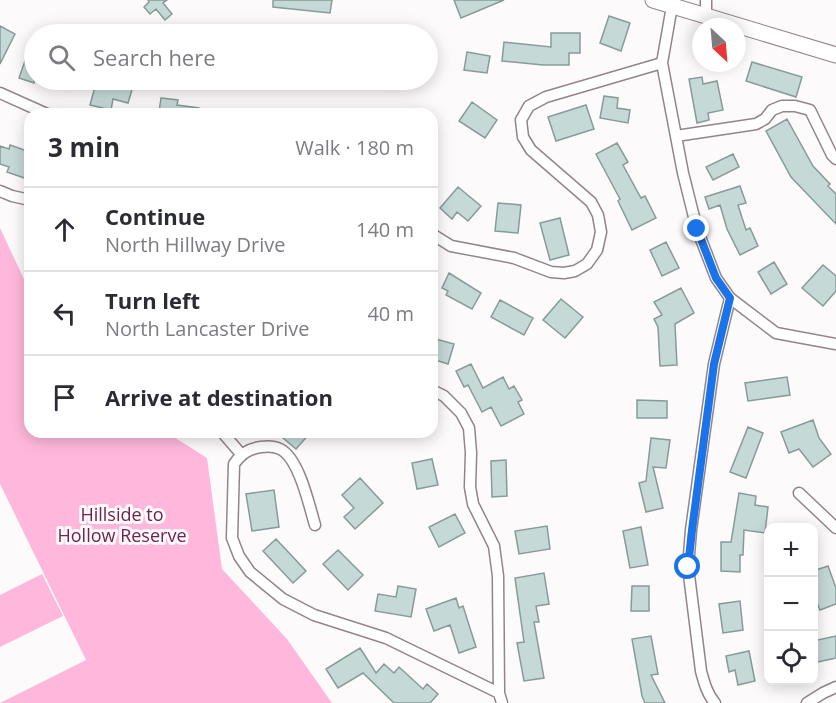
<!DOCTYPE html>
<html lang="en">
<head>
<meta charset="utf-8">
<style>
  :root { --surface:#fff; --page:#f2f2f3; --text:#2b2b33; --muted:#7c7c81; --line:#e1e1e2 }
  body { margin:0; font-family:"Open Sans",sans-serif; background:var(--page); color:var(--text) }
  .controls { position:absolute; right:18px; bottom:18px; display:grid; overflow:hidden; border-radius:12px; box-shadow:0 3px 15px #0003 }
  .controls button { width:54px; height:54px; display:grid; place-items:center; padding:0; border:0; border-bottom:2px solid var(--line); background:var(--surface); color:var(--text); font:30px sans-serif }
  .compass { position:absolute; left:692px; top:18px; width:54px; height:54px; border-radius:50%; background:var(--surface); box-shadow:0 3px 15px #0003; rotate:154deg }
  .stop { position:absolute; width:18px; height:18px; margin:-14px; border:4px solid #1a73e8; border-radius:50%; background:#fff }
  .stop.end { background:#1a73e8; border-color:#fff; box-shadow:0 2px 6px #0008 }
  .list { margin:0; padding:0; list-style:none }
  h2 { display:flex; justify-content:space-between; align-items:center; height:78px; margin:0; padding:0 24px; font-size:26px }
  h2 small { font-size:20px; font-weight:400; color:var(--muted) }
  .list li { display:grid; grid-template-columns:39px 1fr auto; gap:18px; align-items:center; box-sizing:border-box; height:84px; padding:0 24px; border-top:2px solid var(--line) }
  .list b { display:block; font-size:22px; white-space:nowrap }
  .list p { margin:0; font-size:20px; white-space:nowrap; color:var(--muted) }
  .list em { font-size:20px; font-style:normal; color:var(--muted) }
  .icon { flex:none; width:33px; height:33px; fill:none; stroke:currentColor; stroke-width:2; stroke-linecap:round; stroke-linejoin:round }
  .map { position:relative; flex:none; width:836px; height:703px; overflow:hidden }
  .search { position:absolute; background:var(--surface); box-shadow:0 3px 15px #0003; left:24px; top:24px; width:414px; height:66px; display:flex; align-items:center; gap:15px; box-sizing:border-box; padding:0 21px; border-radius:33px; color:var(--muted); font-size:22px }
  .panel { position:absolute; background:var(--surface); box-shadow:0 3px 15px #0003; left:24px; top:108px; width:414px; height:330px; border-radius:18px }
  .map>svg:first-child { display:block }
</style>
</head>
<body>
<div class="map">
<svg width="836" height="703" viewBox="0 0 836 703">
  <rect width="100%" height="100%" fill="#fdfafb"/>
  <path fill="#ffb8db" d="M0,228L30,292V432H166L207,458L222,569L287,639L332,703H0L86,660L0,484Z
    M42,574L63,616L0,647V595Z"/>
  <path fill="#c5d9d7" stroke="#879b99" stroke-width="1.5" d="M148,0H167L163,3L172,14L165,20L156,9L150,14L144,7L149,2Z
    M273,0H332L330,13L273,7Z
    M454,0H504L461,18Z
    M609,16L630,23L621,51L600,43Z
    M0,26L15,34L0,64Z
    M551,33H580V53H569V65H543L502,61L504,42L551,47Z
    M33,38L34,39V83L19,78Z
    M467,52L490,56L487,73L464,70Z
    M752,62L802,77L796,97L746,81Z
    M702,77L703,84L717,81L723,110L708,113L709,120L697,123L689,79Z
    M99,80H121L134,83L128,103L113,99L111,110L90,105L96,83H98Z
    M604,96L618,98L617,108L630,110L628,123L600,118Z
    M161,98L178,100L177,105L199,108V114H171L159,112Z
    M472,102L497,120L485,138L459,121Z
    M586,105L594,129L556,141L548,117Z
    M787,119L813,166L830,184L828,186L836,194V224L791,177L766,131Z
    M617,143L628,162L623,165L641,198L645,196L656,218L632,230L618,201L620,199L596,154Z
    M10,145L30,152V180L7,172L9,167L0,164V146L9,149Z
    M733,154L739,167L713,180L706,167Z
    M740,186L746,203L738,205L746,230L750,228L758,246L740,255L727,229L720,205L709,209L705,197Z
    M458,187L481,206L468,221L457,212L452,219L440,208Z
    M498,203L521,205L518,233L495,231Z
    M560,218L569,255L550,260L540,223Z
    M666,242L679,268L662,276L650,250Z
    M774,262L787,284L771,294L758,272Z
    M823,265L836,276V291L823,306L802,288Z
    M449,273L481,293L472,309L446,295L448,291L442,288Z
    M681,288L694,313L675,324L677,365L660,366L658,327L654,319L662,315L654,302Z
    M561,299L583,317L565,338L543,320Z
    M500,300L533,318L524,335L491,317Z
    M432,338L454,344L448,364L432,359Z
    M471,364L483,388L503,377L509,389L514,386L522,400L518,402L524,414L501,426L491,407L482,412L468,385L464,387L456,371Z
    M787,377L790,395L748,401L745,383Z
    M637,400L667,401V418H637Z
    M813,420L819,438L831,454L813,467L799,449L789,453L781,432Z
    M748,427L763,433L746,478L730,472Z
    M276,432H311L296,449Z
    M651,438L670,440L666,468L653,467L663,508L646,512L639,483L646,481Z
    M432,459L438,485L417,489L412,463Z
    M506,460L507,496L492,497L491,461Z
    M360,478L383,503L355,529L344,517L354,508L342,495Z
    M274,490L279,527L252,531L246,494Z
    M739,493L756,496L755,505L768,507L765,533L744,530L743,555H740V572L721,571V542H731Z
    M455,514L465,533L439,547L429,527Z
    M547,526L550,549L519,554L515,531Z
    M641,527L648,565L630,568L623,531Z
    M276,539L306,571L293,583L263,551Z
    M338,550L363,575L348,590L323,564Z
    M828,566L836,588V604L820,610L813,593V571Z
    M544,573L549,604L536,606L539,622H534L544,678L524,681L517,643L524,642L515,578Z
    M398,586L416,589L411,617L375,611L378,594L396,597Z
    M632,586H649V611H631Z
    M456,598L459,608L463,606L476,647L459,653L450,625L434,631L426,609Z
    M740,601L743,630L723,633L719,604Z
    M651,636L658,674L651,675L665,703H645L642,696L632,639Z
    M836,636V658L813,663V641Z
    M360,648L376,673L384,664L394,673L399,667L423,689L427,684L438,694L430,703H394L363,673L338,688L326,669Z
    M749,651L755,681L738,685L735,670L729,672L726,656Z"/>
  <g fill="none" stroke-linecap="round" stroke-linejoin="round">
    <defs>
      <path id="street" d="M706,0V16
        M672,6L662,63L683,173L697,229L716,278L730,298L776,333L836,344
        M0,93L47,114
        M676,136L756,124L765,119L772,110L782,106H795L810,110L832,155L836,159
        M0,191L12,196L30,200
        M432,234L451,246L514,258L551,272L564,273L575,271L587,264L597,250L601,232L598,215L591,202L531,150L523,137L521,120L529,106L546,97L662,63
        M432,390L444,396L461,413L469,428L471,453L470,487L473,504L494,546L498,576L499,693L502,703
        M222,432L241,454
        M799,493L836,528
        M315,525C309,505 299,458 280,449C274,446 267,446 261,447C248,449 241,454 234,464L232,538L239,556L250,572L283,599L314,615L386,638L499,693
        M715,703C707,694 704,682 701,671L688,567L691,530L714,364L730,298
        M807,703L823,693L836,687"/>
      <path id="secondary" d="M653,0L836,55"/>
    </defs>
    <use href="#street" stroke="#93848b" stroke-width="13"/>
    <use href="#secondary" stroke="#93848b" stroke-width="17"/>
    <use href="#street" stroke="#fff" stroke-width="10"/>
    <use href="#secondary" stroke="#fff" stroke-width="15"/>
  </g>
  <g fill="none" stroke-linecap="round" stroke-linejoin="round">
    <path stroke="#1a73e8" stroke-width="8" d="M688,567L692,530L714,364L730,298L716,278L697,229"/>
  </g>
  <g text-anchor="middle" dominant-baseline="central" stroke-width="6" stroke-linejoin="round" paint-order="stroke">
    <g font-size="18" fill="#712250" stroke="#fdfafb">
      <text x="122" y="514">Hillside to<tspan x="122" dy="21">Hollow Reserve</tspan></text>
    </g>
  </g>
</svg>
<div class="controls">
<button>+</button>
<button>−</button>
<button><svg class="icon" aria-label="locate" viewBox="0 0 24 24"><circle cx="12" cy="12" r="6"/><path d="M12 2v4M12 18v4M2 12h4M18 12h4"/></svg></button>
</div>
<svg class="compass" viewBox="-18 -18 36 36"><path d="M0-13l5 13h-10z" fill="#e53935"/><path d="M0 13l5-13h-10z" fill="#7c7c81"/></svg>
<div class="stop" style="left:688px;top:567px"></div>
<div class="stop end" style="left:697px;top:229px"></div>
<div class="search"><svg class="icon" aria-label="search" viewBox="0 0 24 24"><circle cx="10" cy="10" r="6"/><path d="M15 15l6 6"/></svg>Search here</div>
<section class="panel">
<h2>3 min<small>Walk · 180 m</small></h2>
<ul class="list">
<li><svg class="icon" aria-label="ahead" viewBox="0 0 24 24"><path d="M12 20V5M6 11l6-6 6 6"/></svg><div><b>Continue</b><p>North Hillway Drive</p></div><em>140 m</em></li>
<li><svg class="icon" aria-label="left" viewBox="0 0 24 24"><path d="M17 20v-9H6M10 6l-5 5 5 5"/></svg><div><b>Turn left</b><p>North Lancaster Drive</p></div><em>40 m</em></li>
<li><svg class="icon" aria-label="arrive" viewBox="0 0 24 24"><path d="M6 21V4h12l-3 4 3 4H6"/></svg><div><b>Arrive at destination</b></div></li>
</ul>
</section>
</div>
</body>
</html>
